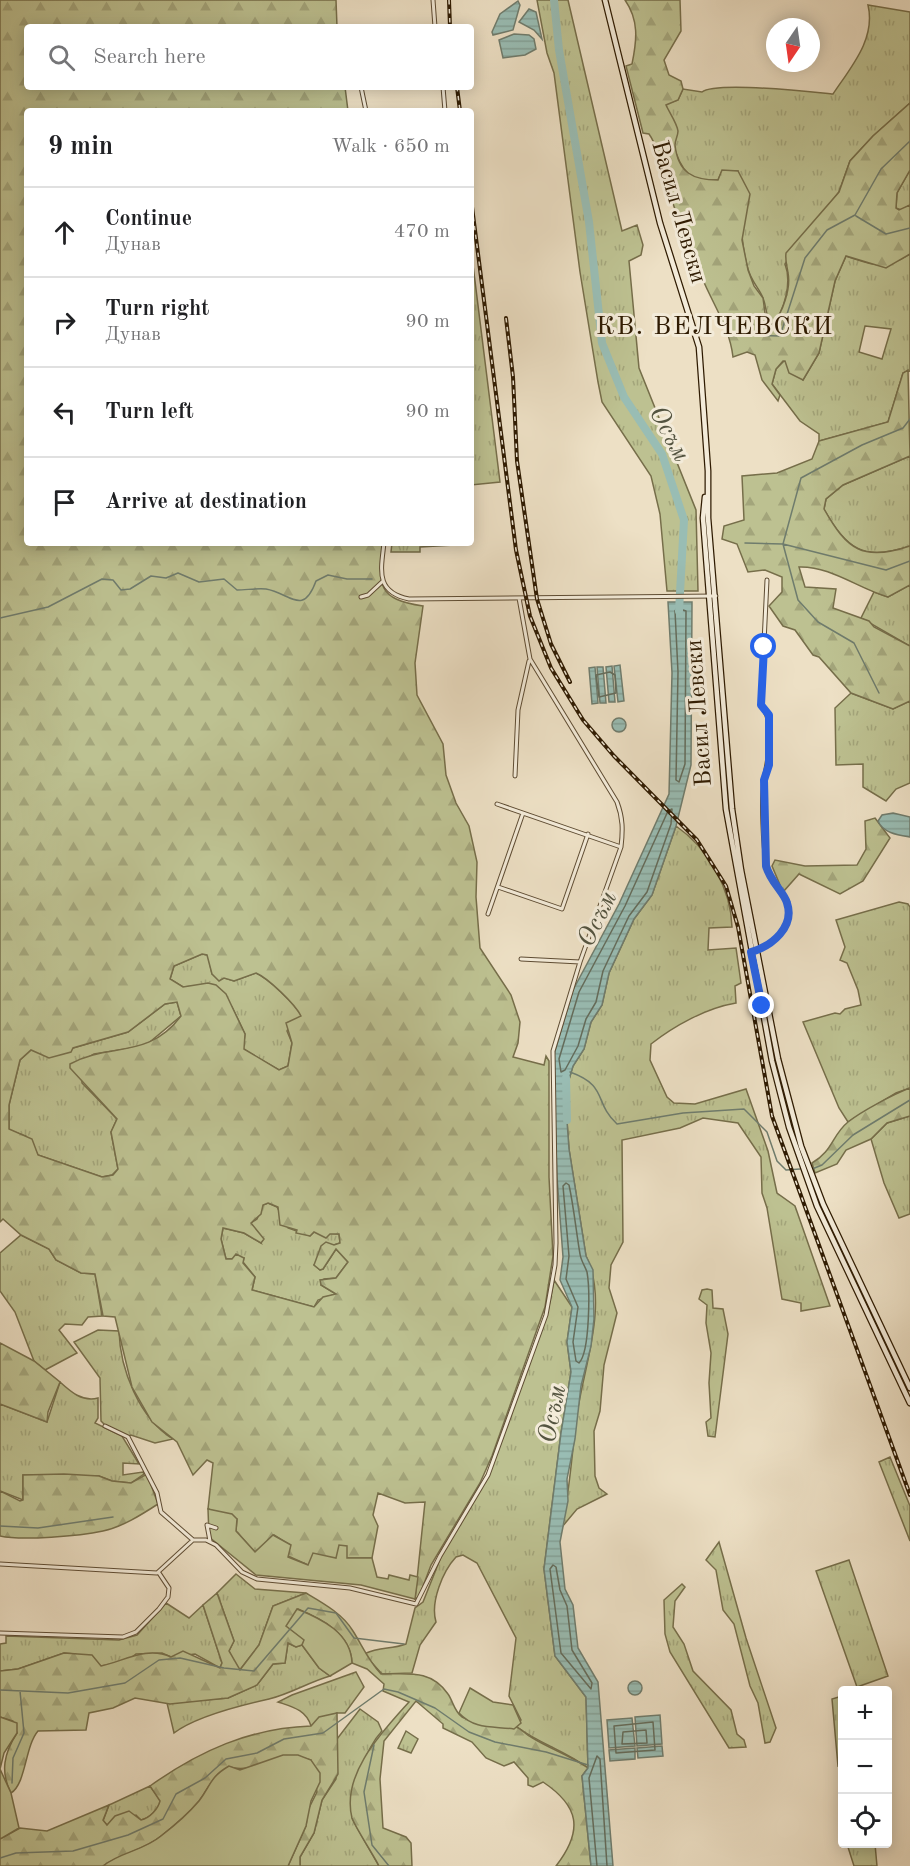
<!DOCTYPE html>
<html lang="en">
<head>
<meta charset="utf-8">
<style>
  :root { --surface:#fff; --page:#f2f2f2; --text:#202124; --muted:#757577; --line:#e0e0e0 }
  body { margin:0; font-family:"Old Standard TT",serif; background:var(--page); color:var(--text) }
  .controls { position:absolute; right:18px; bottom:18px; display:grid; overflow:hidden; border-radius:6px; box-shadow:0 3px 15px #0003 }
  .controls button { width:54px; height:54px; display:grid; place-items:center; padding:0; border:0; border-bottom:2px solid var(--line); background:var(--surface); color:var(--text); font:30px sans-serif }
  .compass { position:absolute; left:766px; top:18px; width:54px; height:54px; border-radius:50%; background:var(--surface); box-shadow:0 3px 15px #0003; rotate:193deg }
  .stop { position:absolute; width:18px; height:18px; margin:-14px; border:4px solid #2563eb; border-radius:50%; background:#fff }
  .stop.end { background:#2563eb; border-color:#fff; box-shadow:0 2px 6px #0008 }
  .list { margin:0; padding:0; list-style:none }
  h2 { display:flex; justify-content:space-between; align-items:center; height:78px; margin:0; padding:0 24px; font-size:26px }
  h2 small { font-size:20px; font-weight:400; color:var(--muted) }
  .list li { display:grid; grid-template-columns:39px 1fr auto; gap:18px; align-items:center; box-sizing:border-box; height:90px; padding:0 24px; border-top:2px solid var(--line) }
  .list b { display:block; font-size:22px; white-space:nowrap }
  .list p { margin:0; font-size:20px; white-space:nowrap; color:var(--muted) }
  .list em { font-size:20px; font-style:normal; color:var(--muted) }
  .icon { flex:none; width:33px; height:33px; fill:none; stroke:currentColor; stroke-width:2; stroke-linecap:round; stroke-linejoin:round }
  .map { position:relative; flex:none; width:910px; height:1866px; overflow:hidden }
  .search { position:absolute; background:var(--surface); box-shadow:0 3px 15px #0003; left:24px; top:24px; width:450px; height:66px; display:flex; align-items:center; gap:15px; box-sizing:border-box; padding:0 21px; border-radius:6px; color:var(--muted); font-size:22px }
  .panel { position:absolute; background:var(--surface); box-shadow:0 3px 15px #0003; left:24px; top:108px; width:450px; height:438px; border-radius:6px }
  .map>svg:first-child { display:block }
</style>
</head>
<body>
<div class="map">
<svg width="910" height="1866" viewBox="0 0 910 1866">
  <defs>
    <pattern id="grass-tufts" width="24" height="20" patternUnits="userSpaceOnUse" patternTransform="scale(1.5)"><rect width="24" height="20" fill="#bdc191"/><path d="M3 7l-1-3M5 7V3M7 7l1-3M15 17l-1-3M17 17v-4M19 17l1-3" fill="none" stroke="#a3a57b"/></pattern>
    <pattern id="forest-firs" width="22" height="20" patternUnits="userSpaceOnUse" patternTransform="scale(1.5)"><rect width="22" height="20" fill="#bdc191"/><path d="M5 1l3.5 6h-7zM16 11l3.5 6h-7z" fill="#a3a57b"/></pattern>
    <pattern id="water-rules" width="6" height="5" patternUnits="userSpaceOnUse" patternTransform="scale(1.5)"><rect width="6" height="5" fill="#99bdb4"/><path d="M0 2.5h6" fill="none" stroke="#84a299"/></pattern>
  </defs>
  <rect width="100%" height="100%" fill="#ede0c5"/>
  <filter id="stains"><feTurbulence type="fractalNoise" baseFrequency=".00333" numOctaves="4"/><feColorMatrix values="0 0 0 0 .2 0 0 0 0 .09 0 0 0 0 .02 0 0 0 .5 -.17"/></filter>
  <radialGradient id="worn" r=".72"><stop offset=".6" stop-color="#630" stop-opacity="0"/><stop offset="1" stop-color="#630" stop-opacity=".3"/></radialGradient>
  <path fill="url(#grass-tufts)" stroke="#766e4a" stroke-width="1.5" fill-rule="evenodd" d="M537,0H568L622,231L637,225L643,245L641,255L629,261L639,368L696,510L698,591H667L660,514L651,476L602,402L598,382L580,272L554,73L547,53Z
    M868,5L910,12V103L873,136L850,161L839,192L785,264C792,282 785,310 772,325C765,316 767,308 763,298C759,288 751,281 748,269C739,238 741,203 738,171H722L718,180C711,180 700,181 694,178C672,166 671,126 666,104L678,100L683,89L702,92C716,81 812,92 833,94C851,67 876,39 868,5Z
    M910,170V205L901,210L896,208L897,193Z
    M471,249L500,482L471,485Z
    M910,254V371L903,373L888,422L819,441V434L800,421L772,384L776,369L785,360L803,380L819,353L835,281L846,256C874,265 883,271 910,254ZM865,326L891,329L882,359L859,352Z
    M910,456V546C863,562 847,549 824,509L826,499L843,485Z
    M392,543H471V544L420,547V552H391Z
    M910,585V646L861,618L874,592L888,597Z
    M851,693L893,709L910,701V783L896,789L886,801L863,787V764L836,765L835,708Z
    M676,826C708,848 731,889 732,927L709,928L708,950L736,948L741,983L735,986L736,1003C706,1008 674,1026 651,1044L650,1060L667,1097L674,1103L695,1104L746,1089L768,1151L777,1193L795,1206L830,1306L801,1311V1303L782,1299L767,1208L762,1193L761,1157L738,1123L703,1118L680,1128L622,1140L623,1242L611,1265L609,1288L617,1313L604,1365L600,1411L594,1431L595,1476L599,1488L607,1494L577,1509L562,1527C570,1490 572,1451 577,1414C584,1366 609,1303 586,1256L569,1149L565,1093L573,1066L584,1049L591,1022L602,1005L609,973L634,919L652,895Z
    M899,902L908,904L910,907V1088L896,1093L848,1122L839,1108L803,1022L835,1013L840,1014L845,1009L861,1005L858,990L847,963L840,960L845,947L836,920Z
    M202,954L208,955L212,974L234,981L256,973C268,978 295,1004 302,1016L291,1022L287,1031L292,1043L288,1066L279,1070L243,1049L245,1034L232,1007L194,986L183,987L170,979L174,966Z
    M177,1002L181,1016L145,1046L94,1054L82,1061V1083L117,1119L111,1132L118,1169L112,1175L102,1177L38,1155L26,1136L9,1130V1105L20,1060L31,1050L73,1048L128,1032L165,1004Z
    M910,1116V1214L899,1218L884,1183L871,1139L887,1123Z
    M268,1203L277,1207L288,1228L310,1236L314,1232L339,1234L340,1243L334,1245L314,1265L320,1270L323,1269L336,1249L348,1262L336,1278L324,1279L321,1285L336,1294L318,1300L314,1307L252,1290L255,1277L243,1262L244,1258L226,1259L221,1239L223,1228L244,1233L261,1243L251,1223L257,1219L263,1205Z
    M21,1235L49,1249L56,1260L81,1273L95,1274L102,1316L88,1317L82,1325L65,1324L59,1330L77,1353L45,1370L34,1361L15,1312L0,1291V1253Z
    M554,1280L572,1307L567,1342L571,1372L561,1433L544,1569L555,1656L586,1697L588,1768C566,1751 540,1744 517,1727L521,1720L509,1696L516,1638L477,1563L463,1555L456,1557C443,1571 430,1602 436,1622L420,1645L412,1673L382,1674L364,1654C381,1646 390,1650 406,1644L415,1608L423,1602L443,1552L488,1474L548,1311Z
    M707,1289L712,1290L713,1308L723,1309L728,1334L715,1437L708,1436L706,1422L711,1418L709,1383L711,1353L706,1323L707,1305L699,1299L702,1290Z
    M98,1330L119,1331C120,1369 139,1418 173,1439L155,1443L131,1435L127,1437L109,1429L101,1421L100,1378L74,1342Z
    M60,1382C71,1392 82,1402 98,1398V1418L95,1423L122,1436L139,1464L123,1463V1475L143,1472L144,1474L131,1483L112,1481L99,1476L23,1475V1500L0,1491V1404L47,1422Z
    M890,1457L910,1506V1541L879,1462Z
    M719,1542L746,1638L776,1728L770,1742L765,1743L758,1703L750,1686L734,1624L723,1610L716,1570L706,1560Z
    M849,1560L888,1676L857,1687L816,1571Z
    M236,1574L255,1589L306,1593L273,1606L259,1645L239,1671L229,1651L234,1641L217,1593Z
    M682,1584L685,1587L675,1601L673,1627L684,1644L693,1671L731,1710L737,1734L744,1740L746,1747L729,1748L670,1652L665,1634L664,1600Z
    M166,1603L189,1618L203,1605L222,1663L220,1668L195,1654L171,1657L162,1653L136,1654L127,1661L101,1666L75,1654L64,1653L18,1669L0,1671V1644L6,1643V1636L119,1640L137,1635Z
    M288,1643L296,1647L302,1645L319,1668L330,1676C309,1682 290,1694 269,1699C242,1705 195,1717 174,1733L167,1703L228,1698L257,1685L273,1664L285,1663Z
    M356,1672L364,1687L345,1713H337L311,1726C306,1710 293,1707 278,1702L292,1695Z
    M842,1696V1765L838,1766L832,1699Z
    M360,1709L378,1722L382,1731C365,1749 351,1792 352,1817C353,1822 375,1858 379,1866H300V1857L314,1833L322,1800L336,1779L337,1739Z
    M406,1731L418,1739L411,1753L398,1748Z
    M150,1786L161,1801C158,1809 150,1818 141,1820L136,1815L107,1825L103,1821L109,1805Z
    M847,1844H875L877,1866H854Z"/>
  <path fill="url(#forest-firs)" stroke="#766e4a" stroke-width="1.5" fill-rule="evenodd" d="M0,0H336L337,27H27V87H345L348,111H27V543H383C378,586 377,599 423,606L415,663L417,695L443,744L446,775L456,803L469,826L477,862L476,897L480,948L511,995L520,1022L518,1043L513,1057L544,1065L546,1056L549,1061V1177L553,1256L545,1307L492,1456L480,1483L431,1565L419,1597L415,1599L425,1502L405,1503L378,1493L373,1515L378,1526L372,1558H337L308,1565L288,1556L290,1545L274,1535L255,1552L236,1531L237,1519L208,1509L213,1463L207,1460L193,1475L177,1442L152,1422L132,1387L115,1317L103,1316L95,1274L81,1273L56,1260L49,1249L21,1235L3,1219L0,1222ZM202,954L207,955L212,974L219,981L224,978L234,981L256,973C268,978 295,1004 301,1016L286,1023L292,1043L288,1066L279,1070L244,1049L245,1034L226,994L216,985L208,983L183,987L170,979L174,966ZM177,1002L181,1016C148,1060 110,1042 70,1064V1068L117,1119L111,1132L118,1169L113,1175L102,1177L38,1155L32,1139L9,1129V1105L20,1060L31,1050L49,1058L71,1052L73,1048L128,1032L165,1004ZM268,1203L278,1207L280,1225L297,1230L296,1233L310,1236L314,1232L326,1238L330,1234H339L340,1243L334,1245L326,1242L321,1246L314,1265L320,1270L323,1269L336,1249L348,1262L336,1278L320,1280L321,1285L336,1294L323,1297L314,1307L252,1290L255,1277L243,1263L244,1258L236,1254L232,1259H226L221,1239L223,1228L244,1233L261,1243L264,1239L251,1223L261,1214L263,1205Z
    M625,0H680L681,31L664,60L669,75L681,81L683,89L678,100L666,105C669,112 677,123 678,131C678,136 675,140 675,145C678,173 693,180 718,180L722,170L738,171L750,194L742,240L748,270L754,286L763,298L765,313L772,325C783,313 791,288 788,273C787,265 785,261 786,253L839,192L850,161L873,136L910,103V170L897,193L896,208L899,210L910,205V254L886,268L846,256L835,281L819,353L803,380L789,373L785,361H783L776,369L772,384L780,395L778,401L762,380L755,355L747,352L733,357C730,329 714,306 703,280C693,259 689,237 678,216C667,195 662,152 649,134L643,133L626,66L632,64C637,40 639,20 625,0Z
    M908,370L910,456L843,485L826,499L824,509C847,550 863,562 910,546V585L888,597C857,588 831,566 799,567L805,587L836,589L833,608L869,621L874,627L910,646V701L893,709L851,693L819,657L813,655L795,630L783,626L769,606L782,592V577L765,570L748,572L737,544L722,539L724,526L744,520L742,476L777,473L812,459L819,441L888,422L903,373Z
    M875,818L890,838L863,881L840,894L799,874L783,892L772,866L775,860L805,866L857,865L866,849L865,821Z
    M910,1088V1116L887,1123L871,1139L846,1150L837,1164L815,1173L812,1163C833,1151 832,1135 848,1122C862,1111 894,1094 910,1088Z
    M0,1343L34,1361L60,1382L48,1412L47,1422L0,1404Z
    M64,1474L99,1476L112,1481L131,1483L147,1474L158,1504C141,1515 122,1527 103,1531C80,1536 22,1541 0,1536V1491L20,1501L23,1500V1475Z
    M217,1593L234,1641L229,1651L240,1670L259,1645L273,1606L306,1593C323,1603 343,1614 353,1631C363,1647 368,1660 381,1674C408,1674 431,1669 448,1694C453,1701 454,1711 462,1717C481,1727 499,1722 516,1727C522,1729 526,1735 531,1737C550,1749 570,1755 588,1768L582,1776L591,1866H556C584,1830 579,1806 543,1782L533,1787L528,1785V1778L514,1762L504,1766L486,1758L472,1742L443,1728V1724L416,1701L384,1741L380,1779L383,1828L406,1837L411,1843L412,1866H379C374,1856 354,1825 352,1818C341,1774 382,1732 409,1702L383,1691L384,1684L367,1669L352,1663C351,1634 322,1619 298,1609L287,1626L305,1640L302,1645L296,1647L288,1643L285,1663L273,1664L257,1685L228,1698L170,1704L135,1698L113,1708L89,1713L86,1730L38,1731C25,1746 26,1784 11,1793C0,1772 4,1753 17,1733L13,1721L0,1717V1671L18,1669L64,1653L92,1655L101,1666C124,1661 147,1646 171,1657L183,1651L220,1668L222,1663L203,1605Z
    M337,1713L338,1774L322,1800L314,1833L300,1857V1866H288L306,1826L308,1810L317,1792L311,1760C277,1747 260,1775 229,1767C210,1777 211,1786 199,1801C188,1814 174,1826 161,1836C143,1851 121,1853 103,1866H0V1839L20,1828L47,1831L109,1805L103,1820L107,1825L115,1816L129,1811L141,1820C150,1818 158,1809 160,1801L150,1786C199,1751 250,1728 311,1726L319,1717Z"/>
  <path fill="#bdc191" stroke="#766e4a" stroke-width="1.5" d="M208,1509L232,1514L237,1519L236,1531L255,1552L273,1535L291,1545L288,1557L308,1565L313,1553L336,1558L339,1545L347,1546V1558H372L377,1577L388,1579L389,1575L409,1580L410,1575L418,1577L415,1599L361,1585L256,1575L209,1537Z
    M297,1609C322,1619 351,1633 352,1663L330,1676L319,1668L302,1645L304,1640L286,1626Z
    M470,1688L493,1702L513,1705L521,1723L514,1729C493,1726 475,1730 459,1713Z
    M0,1717L17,1723V1733L4,1753L0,1769L11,1793L19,1828L0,1839Z
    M283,1755H298L311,1760L320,1773V1782L311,1801L306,1826L288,1866H103C120,1852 143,1851 161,1836C174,1826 188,1814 199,1801C211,1785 210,1777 229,1766L240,1770Z"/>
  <path fill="url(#water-rules)" stroke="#6f7c6d" stroke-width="1.5" d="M518,1L520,5L513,30L493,35L492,32L500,14Z
    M529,9L536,12L542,39L534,30L519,22Z
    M514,34L529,35L534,39L536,49L525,55L503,58L499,40Z
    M668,602H692L691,765L676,826L652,895L634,919L609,973L602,1005L591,1022L584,1049L573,1066L565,1093L569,1149L586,1256L593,1270L594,1319L591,1346L581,1386L575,1439L567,1479L568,1501L560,1542L565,1589L573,1605L578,1648L598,1682L613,1866H591L582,1776L588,1768L586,1697L555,1656L544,1569L561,1433L571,1372L567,1342L572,1307L560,1280L563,1257L557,1177L553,1058L573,990L619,904L669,794L672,673Z
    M620,665L624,701L618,702L614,666Z
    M612,666L615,702H609L606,667Z
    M595,667L598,703L592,704L589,668Z
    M597,667H603L606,703H600Z
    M612 725a7 7 0 1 1 14 0a7 7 0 1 1-14 0Z
    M893,813L910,817V837C898,835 883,833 878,821L882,815Z
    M628 1688a7 7 0 1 1 14 0a7 7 0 1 1-14 0Z
    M660,1715L662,1744L637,1746L635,1717Z
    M632,1718L635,1746L609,1748L607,1720Z
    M662,1746L663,1756L638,1758L637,1748Z
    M635,1748V1759L610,1761L609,1750Z"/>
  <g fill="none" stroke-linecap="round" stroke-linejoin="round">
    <path stroke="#646c5b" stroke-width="1.5" d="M677,608L686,611L685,764L679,782L676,780L678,672L675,611Z
      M610,672L615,675L616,693L599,697L596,675Z
      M672,809L671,824L647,892L629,916L619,937L603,971L596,1002L586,1019L578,1046L565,1070L561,1072L559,1059L579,992L625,906L668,811Z
      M566,1183L569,1185C574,1208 576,1231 580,1254C581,1261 585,1266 587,1272C590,1289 590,1352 579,1363L576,1361L573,1342L578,1307L566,1279L569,1256L563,1186Z
      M553,1565L556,1567L560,1590L567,1606L572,1650L592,1683L591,1689L561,1653L550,1569Z
      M653,1722L655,1750L616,1753L614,1726Z
      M646,1730L647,1743L622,1744L623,1732Z
      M597,1866L589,1778L597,1756L600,1759L607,1866"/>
    <path stroke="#6f7c6d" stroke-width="1.5" d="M856,216L886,234L910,228
      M751,335L780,336L805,258L827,230L855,215L881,169L910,141
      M745,543L783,544L801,478L862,445L903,428L910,419
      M0,618L48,607L102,579L113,580L121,590L130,589L151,576L166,578L178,573L199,582L224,579L237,590C246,590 257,588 266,589C290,593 303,617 316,581L328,575L347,579H372
      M879,693L854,643L818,622L798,600L783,544L886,570L910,561
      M570,1072C609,1086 593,1102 617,1124L683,1113L744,1109L767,1132L777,1161L786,1170L800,1169
      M812,1169L822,1165L853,1135L910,1100
      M0,1526L38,1528L113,1517
      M0,1690L68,1693L125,1683L159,1660L180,1658L224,1668L254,1671L308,1608L336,1613L354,1638L404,1644
      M374,1745L364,1792L372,1845L389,1866
      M12,1783L13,1758L24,1733L20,1691
      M0,1858L16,1853L73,1851L128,1835L163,1819L176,1794L205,1778L226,1759L257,1753L284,1739L323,1733L384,1689L398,1692L435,1708L469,1732L495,1742L546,1752L588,1765"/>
    <path stroke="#99bdb4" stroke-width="8" d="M554,0L559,50L589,222L602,343L624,397L662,454L684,520L679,611
      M566,1078L567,1120"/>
    <defs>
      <path id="minor" d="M433,0L435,27
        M361,87L366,111
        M443,87L445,111
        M384,543C381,570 375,592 409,599L716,596
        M361,597L368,595L383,581
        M515,776L518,710L529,661
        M497,804L621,847
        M498,887L562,909L588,834
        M488,914L523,813
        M755,951C768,944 784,936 788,921C794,900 771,886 767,867C763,848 761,799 764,780C768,756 777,725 761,705L767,580
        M521,959L580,962
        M105,1426L128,1437L157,1493L161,1512L193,1540
        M210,1541L207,1525L216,1528
        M0,1564L157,1573L193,1540H206L216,1545L242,1572L257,1579L350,1588L416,1604L440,1556L488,1475L546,1315L555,1265L556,1243L553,1051L580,962L621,847C623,830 623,818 617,802L530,659L519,598
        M0,1633L123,1637L136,1632L159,1609L168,1597L169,1588L159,1573"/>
      <path id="secondary" d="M605,0L660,223L699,347L708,471V518L732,809L741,870L778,1059L801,1146L823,1204L910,1388
        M705,497L703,518L726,809L772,1061L789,1127L817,1206L910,1403"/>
    </defs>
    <use href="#minor" stroke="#5e4c33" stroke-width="5"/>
    <use href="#secondary" stroke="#2f1b02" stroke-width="7"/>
    <use href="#minor" stroke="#f3ebd9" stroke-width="3"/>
    <use href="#secondary" stroke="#f3ebd9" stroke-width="4.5"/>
    <defs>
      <path id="rail" d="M449,0L450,27
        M457,87L460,111
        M471,199L516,550L530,616L551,668L583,720L614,756L697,840L726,886L738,927L772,1116L910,1495
        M506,318L513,377L517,461L537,599L551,644L570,682"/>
    </defs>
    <use href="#rail" stroke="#2f1b02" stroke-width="4"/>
    <use href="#rail" stroke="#f3ebd9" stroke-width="1.5" stroke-dasharray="4.5" stroke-linecap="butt"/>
  </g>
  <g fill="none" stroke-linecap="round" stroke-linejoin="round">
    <path stroke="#2563eb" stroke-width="8" d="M762,1006L751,952C772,946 795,927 787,903C784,892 771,883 766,866L764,780L769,765V715L761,705L764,647"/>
  </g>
  <g text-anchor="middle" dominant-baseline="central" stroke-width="6" stroke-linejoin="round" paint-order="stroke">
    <g font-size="24" fill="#2f1b02" stroke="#f3ebd9">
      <text transform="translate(678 212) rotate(74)">Васил Левски</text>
      <text transform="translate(700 713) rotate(-94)">Васил Левски</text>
    </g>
    <g font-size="26" letter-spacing="1.5" fill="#2f1b02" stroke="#f3ebd9">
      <text x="715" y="327">КВ. ВЕЛЧЕВСКИ</text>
    </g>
    <g font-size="26" font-style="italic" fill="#545440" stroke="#f3ebd9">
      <text transform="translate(669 434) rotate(62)">Осъм</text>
      <text transform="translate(598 919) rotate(-64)">Осъм</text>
      <text transform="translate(553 1414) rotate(-79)">Осъм</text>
    </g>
  </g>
  <rect width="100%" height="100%" filter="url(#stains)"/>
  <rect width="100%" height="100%" fill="url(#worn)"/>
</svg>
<div class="controls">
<button>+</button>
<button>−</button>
<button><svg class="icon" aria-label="locate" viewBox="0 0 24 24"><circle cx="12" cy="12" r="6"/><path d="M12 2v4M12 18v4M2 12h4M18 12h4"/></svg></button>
</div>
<svg class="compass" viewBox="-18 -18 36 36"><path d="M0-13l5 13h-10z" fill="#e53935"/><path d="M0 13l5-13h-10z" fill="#757577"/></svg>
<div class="stop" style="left:764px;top:647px"></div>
<div class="stop end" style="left:762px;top:1006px"></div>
<div class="search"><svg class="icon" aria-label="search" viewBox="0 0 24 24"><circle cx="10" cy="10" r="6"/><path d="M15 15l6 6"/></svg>Search here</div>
<section class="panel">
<h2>9 min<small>Walk · 650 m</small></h2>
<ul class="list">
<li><svg class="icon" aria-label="ahead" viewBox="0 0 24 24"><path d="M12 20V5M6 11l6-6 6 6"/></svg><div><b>Continue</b><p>Дунав</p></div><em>470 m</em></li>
<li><svg class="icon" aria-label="right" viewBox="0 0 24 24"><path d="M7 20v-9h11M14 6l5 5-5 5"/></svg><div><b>Turn right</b><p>Дунав</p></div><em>90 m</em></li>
<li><svg class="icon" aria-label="left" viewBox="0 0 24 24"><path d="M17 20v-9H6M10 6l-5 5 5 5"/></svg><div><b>Turn left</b></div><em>90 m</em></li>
<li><svg class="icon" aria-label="arrive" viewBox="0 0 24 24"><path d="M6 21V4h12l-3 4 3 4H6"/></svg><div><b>Arrive at destination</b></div></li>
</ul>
</section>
</div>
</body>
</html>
